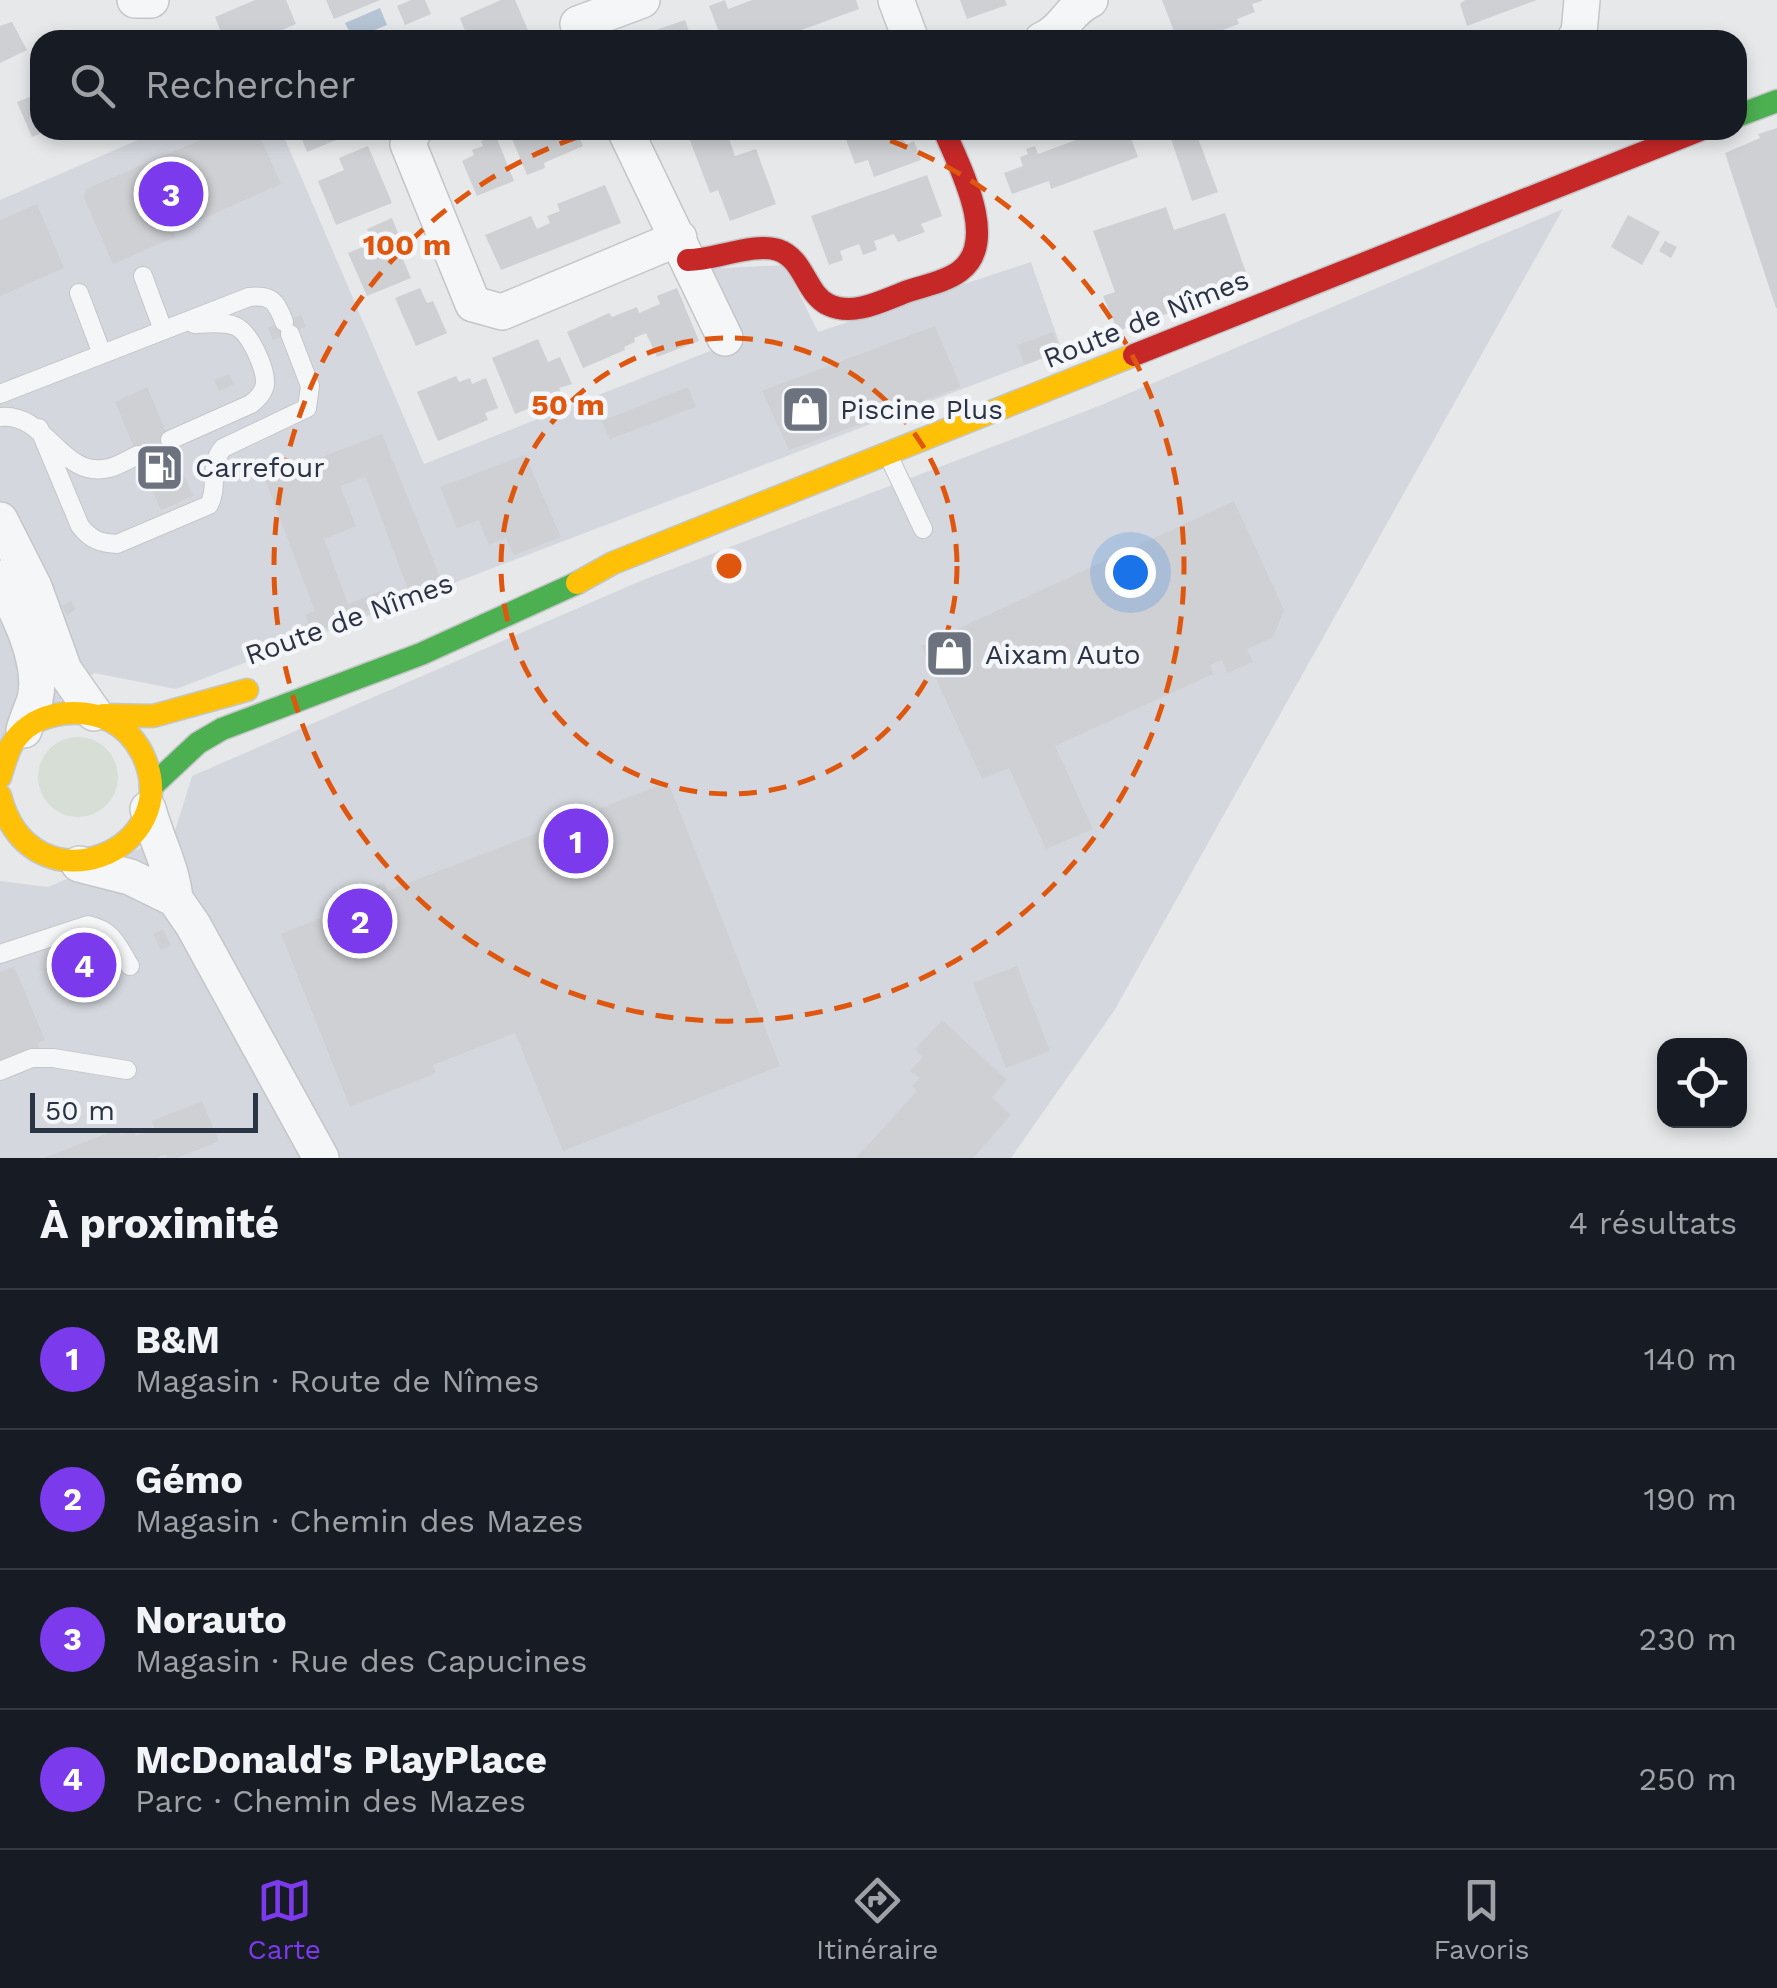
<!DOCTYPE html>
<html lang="fr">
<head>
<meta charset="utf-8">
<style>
  :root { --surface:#171b24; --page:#20242c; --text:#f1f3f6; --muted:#9ea1a6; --line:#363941; --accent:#7c3aed }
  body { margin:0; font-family:"Work Sans",sans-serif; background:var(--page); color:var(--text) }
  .controls { position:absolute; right:30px; bottom:30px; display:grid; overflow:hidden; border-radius:20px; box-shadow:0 5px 15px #0003 }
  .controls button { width:90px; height:90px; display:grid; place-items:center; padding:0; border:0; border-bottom:2px solid var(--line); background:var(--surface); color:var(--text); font:50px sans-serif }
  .scale { position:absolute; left:30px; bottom:25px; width:228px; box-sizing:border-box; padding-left:10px; border:5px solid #2b3445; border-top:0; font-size:28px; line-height:35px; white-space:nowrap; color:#2b3445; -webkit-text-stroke:8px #f4f6f9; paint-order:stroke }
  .you { position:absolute; left:1130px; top:572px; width:35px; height:35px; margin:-25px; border:8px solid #fff; border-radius:50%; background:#1a73e8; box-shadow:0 0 0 15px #1a73e833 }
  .badge { display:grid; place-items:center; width:65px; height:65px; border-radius:50%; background:var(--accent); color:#fff; font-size:32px; font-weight:700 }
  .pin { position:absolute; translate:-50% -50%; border:5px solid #fff; box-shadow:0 2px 10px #0006 }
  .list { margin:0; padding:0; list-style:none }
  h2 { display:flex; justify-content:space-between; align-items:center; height:130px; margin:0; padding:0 40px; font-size:42px }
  h2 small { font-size:32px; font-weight:400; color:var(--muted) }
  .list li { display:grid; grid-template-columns:65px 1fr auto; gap:30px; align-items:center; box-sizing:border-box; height:140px; padding:0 40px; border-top:2px solid var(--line) }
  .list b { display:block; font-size:38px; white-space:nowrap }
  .list p { margin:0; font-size:32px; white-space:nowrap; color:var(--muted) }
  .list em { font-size:32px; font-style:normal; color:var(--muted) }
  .icon { flex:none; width:55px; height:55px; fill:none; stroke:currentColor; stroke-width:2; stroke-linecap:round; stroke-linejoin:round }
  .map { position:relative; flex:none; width:1777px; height:1158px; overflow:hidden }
  .search { position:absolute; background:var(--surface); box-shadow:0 5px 15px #0003; left:30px; right:30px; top:30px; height:110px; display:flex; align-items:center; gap:25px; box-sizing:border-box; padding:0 35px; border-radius:30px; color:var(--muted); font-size:38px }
  .sheet { height:690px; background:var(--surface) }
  nav { display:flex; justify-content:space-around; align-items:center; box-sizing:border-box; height:140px; border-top:2px solid var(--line); background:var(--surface); font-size:28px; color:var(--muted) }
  nav a { display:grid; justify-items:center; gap:5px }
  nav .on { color:var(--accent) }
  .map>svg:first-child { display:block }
</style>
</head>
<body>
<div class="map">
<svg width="1777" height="1158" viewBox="0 0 1777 1158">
  <rect width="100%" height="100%" fill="#e6e8ea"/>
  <path fill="#d4d7dd" d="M161,130H281L424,464L738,340L706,269L785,265L818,332L1031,262L1062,351L176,689L94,673L0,752V200Z
    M1563,209L1114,1011L1011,1158H0V881L48,887L174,834L192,776L638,582L1099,406Z"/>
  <path fill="#d6ded6" d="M38 777a40 40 0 1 1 80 0a40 40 0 1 1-80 0Z
    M96,937L113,977L73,994L55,953Z"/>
  <path fill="#b4c4d5" d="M380,8L387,25L353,39L345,23Z"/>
  <path fill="#ced0d3" d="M255,0H286L296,24L266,37L267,40H224L215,17Z
    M326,0H380L334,19Z
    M411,0H425L431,14L405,25L397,6Z
    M501,0H515L531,37L459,40L467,36L460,18Z
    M725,0L728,9L752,0H856L859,9L774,40H722L709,6Z
    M960,0H1005L1007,5L967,19Z
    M1162,0H1262V1L1252,4L1255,12L1237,19L1239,24L1196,40L1194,33L1177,39Z
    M1465,0H1537L1467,26L1460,4Z
    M685,20L692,40H653L650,32Z
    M12,22L27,50L0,63V26Z
    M432,30L437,40H408Z
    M181,31L185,40H161Z
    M40,93V130H49L32,137L17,102Z
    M1777,128V308H1776L1725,153L1760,138L1758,134Z
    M224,130H257L281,184L173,232L175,237L113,264L84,198L86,189Z
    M298,130H343L346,136L307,152Z
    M524,130H576L583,146L544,163L545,168L527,175L511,136Z
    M686,130H726L735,156L756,149L776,204L730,221L718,190L710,193Z
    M857,130H900L906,145L914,141L921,160L874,177L868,160L855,164L845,137L858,132Z
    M1103,130H1128L1138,157L1051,189L1049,181L1012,194L1004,173L1023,166L1020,157L1028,154L1026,149L1035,146L1038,154Z
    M1168,130H1195L1218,192L1192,201Z
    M496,136L514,181L477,196L462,161L474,155L472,150L483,146L481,141Z
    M368,146L392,203L336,225L318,181L344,170L339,158Z
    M927,175L942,216L921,224L925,232L898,242L894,234L874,241L877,250L863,255L859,244L840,251L843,260L829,265L811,216Z
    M605,185L621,223L501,270L485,235L531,216L537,229L550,223L547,216L560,211L557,204Z
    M37,204L64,268L0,296V220Z
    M1166,207L1174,230L1225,213L1250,284L1118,331L1103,296L1115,292L1093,231Z
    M1628,215L1660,232L1642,265L1611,247Z
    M392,218L398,233L393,236L397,245L403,242L408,254L402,257L411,278L367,296L348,253L372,243L367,229Z
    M1665,241L1677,247L1671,258L1659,251Z
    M420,288L427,303L433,301L447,333L416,346L395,298Z
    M677,288L699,341L657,357L646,333L634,338L635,342L624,347L625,350L583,368L567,332L609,313L612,317L637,307L639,313L660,304L657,296Z
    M301,315L306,327L273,340L268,328Z
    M935,326L961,387L789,450L762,391Z
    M1053,332L1060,352L1024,365L1018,345Z
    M538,339L548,362L560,357L572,384L559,388L562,395L515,414L492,358Z
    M229,374L234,384L219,391L214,380Z
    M456,376L459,382L470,378L472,384L486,378L498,408L485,413L488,420L438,441L417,392Z
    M147,387L193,496L161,510L115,402Z
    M688,387L696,407L610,439L602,421Z
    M382,434L442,582L410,595L366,477L340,486L356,526L324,539L341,585L348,604L381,591L386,604L312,633L305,615L315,611L265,479Z
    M525,455L561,537L514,555L506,538L489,545L479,520L457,528L440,487Z
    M1234,501L1284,610L1273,637L1247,649L1253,662L1227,673L1222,660L1210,665L1213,674L1055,746L1093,829L1046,849L1009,768L982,779L921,646Z
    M71,601L76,609L67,615L62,606Z
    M668,782L780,1066L563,1151L515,1033L433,1065L436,1073L350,1107L281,934L323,917L319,908L384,883L388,891Z
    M163,929L171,945L161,950L153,934Z
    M14,966L45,1040L37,1043L41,1051L0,1067V972Z
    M1017,966L1050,1051L1006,1068L973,983Z
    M942,1020L1007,1080L992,1097L1011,1115L973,1158H856L917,1091L912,1086L920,1078L910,1071L923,1057L915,1049Z
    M202,1101L219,1141L177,1158H167L166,1154L156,1158H44L118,1129L121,1135L133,1130L136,1136L154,1128L152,1121Z"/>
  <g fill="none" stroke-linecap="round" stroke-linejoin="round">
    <defs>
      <path id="lane" d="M143,276L163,330
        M79,293L102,354
        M0,394L249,297C271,294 277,302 284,322
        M0,417C47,412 61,480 109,468C118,466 129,459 138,455
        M39,428L80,526C91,540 100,543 117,544L209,505C219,487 208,464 223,448L307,408L310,386L290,334
        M170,440L251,404C257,399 264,393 265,384C266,369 250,332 235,326C223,321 207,324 194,324
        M890,459L923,529
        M0,954L88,925C113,930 118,946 130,966
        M0,1071L32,1058H53L127,1070"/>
      <path id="street" d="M135,0H151
        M896,0L911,40
        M578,24L642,0
        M1042,40C1064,31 1069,9 1090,0
        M1574,40L1579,33L1582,0
        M414,130L408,144L473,304L502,312L679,238
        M625,130L725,338
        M0,520L34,587L64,670L94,713
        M0,578C17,610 44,662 35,699C32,709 27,719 24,730
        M79,864L130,877L175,899C172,867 156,839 148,809
        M175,899L193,925L321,1158"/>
      <path id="fast" d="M1737,116L1777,101
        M151,787L198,743L222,729L421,654L577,583"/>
      <path id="slow" d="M577,583L613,563L1134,355
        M103,715L153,716L247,690
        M0,777C3,768 6,757 10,748C28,712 77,705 111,721C125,728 135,740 142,753C190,851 31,915 0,796"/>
      <path id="jam" d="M688,260C715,260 754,242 778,250C805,259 805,294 829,305C853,316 880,302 903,293C921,286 944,283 960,271C1000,241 959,166 944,130
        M1134,355L1700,130"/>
    </defs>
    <use href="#lane" stroke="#c4c6c8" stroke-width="20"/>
    <use href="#street" stroke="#c4c6c8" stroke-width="38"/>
    <use href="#fast" stroke="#c4c6c8" stroke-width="25"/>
    <use href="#slow" stroke="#c4c6c8" stroke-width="25"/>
    <use href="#jam" stroke="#c4c6c8" stroke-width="25"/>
    <use href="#lane" stroke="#f5f6f7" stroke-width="18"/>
    <use href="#street" stroke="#f5f6f7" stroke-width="35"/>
    <use href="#fast" stroke="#4caf50" stroke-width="22"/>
    <use href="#slow" stroke="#ffc107" stroke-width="22"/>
    <use href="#jam" stroke="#c62828" stroke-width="22"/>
  </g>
  <g fill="none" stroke="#df570f" stroke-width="5" stroke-dasharray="18 12">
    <circle cx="729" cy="566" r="228"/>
    <path d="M862 131A455 455 0 1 1 596 131"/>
  </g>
  <defs>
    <symbol id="shop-square" viewBox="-11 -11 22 22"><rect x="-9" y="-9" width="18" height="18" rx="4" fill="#6c737f" stroke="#f4f6f9"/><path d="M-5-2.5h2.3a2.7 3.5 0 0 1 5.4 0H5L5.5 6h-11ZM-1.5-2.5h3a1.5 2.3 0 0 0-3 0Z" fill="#fff"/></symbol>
    <symbol id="fuel-square" viewBox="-11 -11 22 22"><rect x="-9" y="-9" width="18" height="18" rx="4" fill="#6c737f" stroke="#f4f6f9"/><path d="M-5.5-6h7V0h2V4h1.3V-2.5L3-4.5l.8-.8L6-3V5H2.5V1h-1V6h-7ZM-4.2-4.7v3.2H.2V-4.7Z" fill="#fff"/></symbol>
  </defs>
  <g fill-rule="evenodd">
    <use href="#shop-square" x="778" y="382" width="55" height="55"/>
    <use href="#fuel-square" x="132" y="440" width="55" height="55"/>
    <use href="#shop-square" x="922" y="626" width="55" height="55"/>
  </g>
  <g text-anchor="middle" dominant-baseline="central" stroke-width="9" stroke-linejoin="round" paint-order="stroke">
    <g font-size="28" fill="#2b3445" stroke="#f4f6f9">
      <text transform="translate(1146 319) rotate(-22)">Route de Nîmes</text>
      <text transform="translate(349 619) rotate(-20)">Route de Nîmes</text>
    </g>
    <g font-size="28" fill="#2b3445" stroke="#f4f6f9" text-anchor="start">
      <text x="840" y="409">Piscine Plus</text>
      <text x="195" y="467">Carrefour</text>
      <text x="985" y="654">Aixam Auto</text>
    </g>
  </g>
  <circle cx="729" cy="566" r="15" fill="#df570f" stroke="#f4f6f9" stroke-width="5"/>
  <g font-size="30" text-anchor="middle" font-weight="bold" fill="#df570f" stroke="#f4f6f9" stroke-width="9" stroke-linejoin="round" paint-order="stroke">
    <text x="407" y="255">100 m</text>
    <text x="568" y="415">50 m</text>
  </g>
</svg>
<div class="controls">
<button><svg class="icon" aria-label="locate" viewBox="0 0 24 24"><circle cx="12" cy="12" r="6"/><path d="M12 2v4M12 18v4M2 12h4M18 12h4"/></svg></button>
</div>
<div class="scale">50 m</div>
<div class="you"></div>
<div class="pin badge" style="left:576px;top:841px">1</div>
<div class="pin badge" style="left:360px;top:921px">2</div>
<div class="pin badge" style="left:171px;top:194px">3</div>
<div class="pin badge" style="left:84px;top:965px">4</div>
<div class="search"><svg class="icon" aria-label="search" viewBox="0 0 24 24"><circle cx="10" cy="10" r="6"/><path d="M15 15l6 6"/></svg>Rechercher</div>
</div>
<section class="sheet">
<h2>À proximité<small>4 résultats</small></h2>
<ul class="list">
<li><span class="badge">1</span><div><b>B&amp;M</b><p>Magasin · Route de Nîmes</p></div><em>140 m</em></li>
<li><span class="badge">2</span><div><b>Gémo</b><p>Magasin · Chemin des Mazes</p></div><em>190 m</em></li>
<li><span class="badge">3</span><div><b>Norauto</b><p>Magasin · Rue des Capucines</p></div><em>230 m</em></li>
<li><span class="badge">4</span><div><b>McDonald's PlayPlace</b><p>Parc · Chemin des Mazes</p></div><em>250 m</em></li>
</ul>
</section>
<nav>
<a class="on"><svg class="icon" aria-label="map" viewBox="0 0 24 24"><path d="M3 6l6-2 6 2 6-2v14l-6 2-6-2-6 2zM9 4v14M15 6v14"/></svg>Carte</a>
<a><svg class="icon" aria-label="directions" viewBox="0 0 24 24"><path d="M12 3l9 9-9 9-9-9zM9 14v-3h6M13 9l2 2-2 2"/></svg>Itinéraire</a>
<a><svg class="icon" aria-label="saved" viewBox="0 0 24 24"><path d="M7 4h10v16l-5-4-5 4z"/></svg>Favoris</a>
</nav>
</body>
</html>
